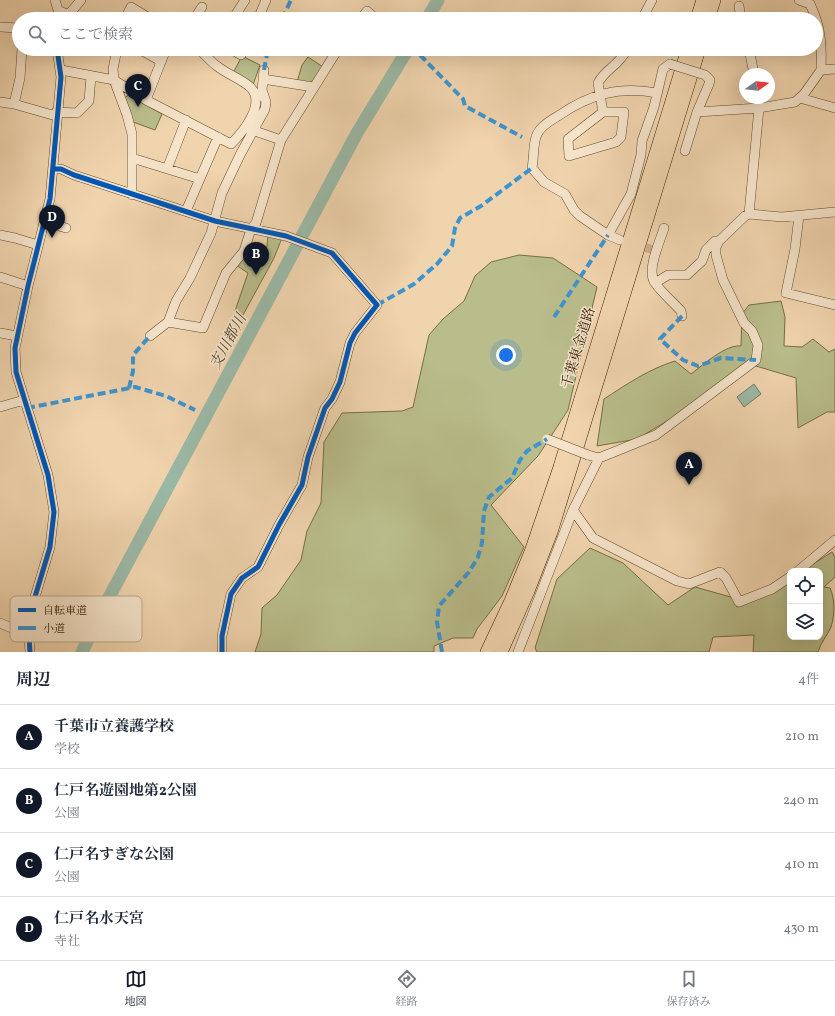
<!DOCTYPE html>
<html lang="ja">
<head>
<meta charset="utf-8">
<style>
  :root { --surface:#fff; --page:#f2f2f3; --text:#1f2937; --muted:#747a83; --line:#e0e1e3; --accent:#111827 }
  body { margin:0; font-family:Vollkorn,"Noto Serif JP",serif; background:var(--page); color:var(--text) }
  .controls { position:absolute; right:12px; bottom:12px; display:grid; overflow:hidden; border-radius:8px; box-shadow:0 4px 16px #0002 }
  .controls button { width:36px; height:36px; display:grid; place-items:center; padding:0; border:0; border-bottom:1px solid var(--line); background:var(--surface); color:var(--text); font:20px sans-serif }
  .compass { position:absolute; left:739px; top:68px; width:36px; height:36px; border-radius:50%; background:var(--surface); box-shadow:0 4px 16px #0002; rotate:75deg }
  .you { position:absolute; left:506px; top:355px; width:14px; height:14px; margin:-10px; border:3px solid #fff; border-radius:50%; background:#1a73e8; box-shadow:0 0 0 6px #1a73e833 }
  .badge { display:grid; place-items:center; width:26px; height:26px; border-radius:50%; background:var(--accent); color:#fff; font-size:13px; font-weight:700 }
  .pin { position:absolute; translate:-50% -33px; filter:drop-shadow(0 1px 2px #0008) }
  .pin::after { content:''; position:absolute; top:21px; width:14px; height:12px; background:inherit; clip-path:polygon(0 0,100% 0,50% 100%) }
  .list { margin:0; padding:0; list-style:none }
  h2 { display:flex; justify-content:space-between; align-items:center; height:52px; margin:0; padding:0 16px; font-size:17px }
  h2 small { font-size:13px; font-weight:400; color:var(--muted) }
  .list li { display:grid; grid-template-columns:26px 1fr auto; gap:12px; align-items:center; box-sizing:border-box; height:64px; padding:0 16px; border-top:1px solid var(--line) }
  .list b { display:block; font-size:15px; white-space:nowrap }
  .list p { margin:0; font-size:13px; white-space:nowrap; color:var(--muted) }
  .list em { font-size:13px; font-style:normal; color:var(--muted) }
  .icon { flex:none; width:22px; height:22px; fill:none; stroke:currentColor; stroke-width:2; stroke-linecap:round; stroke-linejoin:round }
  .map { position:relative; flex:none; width:835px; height:652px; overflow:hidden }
  .search { position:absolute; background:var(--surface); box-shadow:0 4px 16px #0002; left:12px; right:12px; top:12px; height:44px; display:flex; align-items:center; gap:10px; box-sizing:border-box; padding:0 14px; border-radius:22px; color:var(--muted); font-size:15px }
  .sheet { height:308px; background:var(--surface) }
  nav { display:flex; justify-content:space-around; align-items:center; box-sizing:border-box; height:56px; border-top:1px solid var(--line); background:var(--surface); font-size:11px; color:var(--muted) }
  nav a { display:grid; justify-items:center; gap:2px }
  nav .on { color:var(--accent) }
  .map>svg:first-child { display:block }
</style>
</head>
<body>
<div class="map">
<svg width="835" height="652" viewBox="0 0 835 652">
  <rect width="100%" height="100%" fill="#f0d4ae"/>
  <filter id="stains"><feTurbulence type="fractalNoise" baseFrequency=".005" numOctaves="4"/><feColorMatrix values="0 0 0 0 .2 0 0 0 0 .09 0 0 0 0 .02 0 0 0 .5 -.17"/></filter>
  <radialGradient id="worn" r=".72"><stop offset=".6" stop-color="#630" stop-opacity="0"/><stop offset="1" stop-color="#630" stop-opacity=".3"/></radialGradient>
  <path fill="#b9bd8b" stroke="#766e46" d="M242,56L260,65L253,85L233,73Z
    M308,57L323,67C314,81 315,85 297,82L302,65Z
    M128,95L162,114L155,130L133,122L124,99Z
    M268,234L282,238L274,258L243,315L235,311L248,273L236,265L245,256L256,263L260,261L267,246Z
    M519,255L553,258L597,287L568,410L538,456L491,505L524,547L502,596L477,629L473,638H453L434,646V652H255L261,634L262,608L277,595L301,560L307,531L321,503L324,442L342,413L402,411L413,407L429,335L443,319L464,301L475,276L491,262Z
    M781,301L785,317L784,346L802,347L813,339L829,352L835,349V412H827L798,428L796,378L746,363L682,412L637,439L597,446L604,399C627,384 649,369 675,361L691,374C703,365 726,344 741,346L742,314L749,305Z
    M590,548L623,563L668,605L695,587L745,601L790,579V637H820V571H802L832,552L835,557V577L824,587L830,588C835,599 835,615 831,627C827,636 821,642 818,652H753L754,635L713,637L709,652H537L535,648L557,579Z"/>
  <path fill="#9bb9a6" stroke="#717b64" d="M754,384L761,394L744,407L737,397Z"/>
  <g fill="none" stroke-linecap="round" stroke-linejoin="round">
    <path stroke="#9bb9a6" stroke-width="13" d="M427,19L438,0
      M82,652L106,603L357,133L408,49"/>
    <path stroke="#cab08b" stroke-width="9" stroke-dasharray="9 4.5" stroke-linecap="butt" d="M633,244L657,251"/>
    <defs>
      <path id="minor" d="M55,0L58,10L68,15
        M799,0L810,4C821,27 822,44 821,70
        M739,6L741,19
        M65,19L81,0
        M125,19L131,7L151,19
        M194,19L202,7
        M233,19L245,0
        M258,19L266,0
        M361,19L367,11L375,18
        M642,19L652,0
        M0,27L19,28
        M117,49L113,69L114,80L127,115L132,134V195
        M139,49L161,61
        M231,49L241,55L243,49
        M749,49L754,74
        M61,70L114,80L146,100L231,144C243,132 268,102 249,86C239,78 227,74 217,66C211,62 205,55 199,49
        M263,79L313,87
        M709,84L697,112L759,108L795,102L804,94L821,70L835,69
        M800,98L835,108
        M146,100L166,49
        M0,102L14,104L56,116
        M14,104L20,78L22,49
        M56,112L77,113L89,101L91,76
        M603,112H624L621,137L616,142L569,156L568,139Z
        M603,112L598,83C606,68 618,67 627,49
        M255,131L281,140
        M685,151L697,112
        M132,158L200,179
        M54,169H61L74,175L215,221L286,236L332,253L377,305L355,333L350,343L340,382L332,399L325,408L308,457L302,485L279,525L258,567L242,578L231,594L222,636V652
        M167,169L186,120
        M186,211L218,137
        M749,214L759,108L758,98
        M799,216L795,249L786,293L835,305
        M45,222L66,228
        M664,228C660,242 646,270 655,283C662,293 673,302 681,311L682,316
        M0,235L15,238L38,245
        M608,235L631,194L641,155L642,141L654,107L663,69L670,64
        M620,240L608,235L580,216L574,210L565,194L544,182L532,168C534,158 533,146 536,137C539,127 550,121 558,116C590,94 619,86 657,93
        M0,277L28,286
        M655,283L668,275H687L702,261L706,250L715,241H719
        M168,322L203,328L226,273L244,251L251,229L256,223L281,140L338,49
        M0,333L17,336
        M150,336L168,322L176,301L190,278L211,233L222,193L240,155L265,109L266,102L262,90L264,70
        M0,407L24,400
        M588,455L599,458L656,435L756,360L758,345L752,331L744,323L723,280L716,255V247L719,241L745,216L749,214L782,217L835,212
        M573,510L593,538L677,581L689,584L720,572L726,578L739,602L772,589L790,577
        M798,571L835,540
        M0,623L28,635
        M30,652L28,620L50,547L54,512L48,475L16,372L15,348L28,286L50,199L61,77L57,49
        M518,652L573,510L599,458"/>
      <path id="highway" d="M697,19L703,0
        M708,19L714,0
        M487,652L511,601L531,552L560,467L688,49
        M501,652L528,591L551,532L699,49"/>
    </defs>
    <use href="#minor" stroke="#624c2c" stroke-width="10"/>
    <use href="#highway" stroke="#331e00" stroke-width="14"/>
    <use href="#minor" stroke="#f5e3ca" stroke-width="9"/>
    <use href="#highway" stroke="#f0d4ae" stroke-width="13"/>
    <defs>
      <path id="minor-bridge" d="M670,64L705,75L710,80L709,84
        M547,439L588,455"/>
    </defs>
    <use href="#minor-bridge" stroke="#624c2c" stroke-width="10" stroke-linecap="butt"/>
    <use href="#minor-bridge" stroke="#f5e3ca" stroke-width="9"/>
    <path stroke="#3d94d0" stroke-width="4" stroke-dasharray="8 4" stroke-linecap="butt" d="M282,19L291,0
      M420,55L463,99L465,106L522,137
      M264,70L268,49
      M377,305L414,284L437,264L452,246L455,228L460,218L481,206L532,168
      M682,316L660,339L683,360L698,366L721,358L756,360
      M554,317L608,235
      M129,388L133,371V355L150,336
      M27,408L135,387L166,396L195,410
      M442,652L437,622L439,606L469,572L478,557L482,543L484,511L489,497L512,478L520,460L527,451L547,439"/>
    <defs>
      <path id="cycleway" d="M54,169H61L74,175L215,221L286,236L332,253L377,305L355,333L350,343L340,382L332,399L325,408L308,457L302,485L279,525L258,567L242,578L231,594L222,636V652
        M30,652L28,620L50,547L54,512L48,475L16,372L15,348L28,286L50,199L61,77L57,49"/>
    </defs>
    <use href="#cycleway" stroke="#f5e3ca" stroke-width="8"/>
    <use href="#cycleway" stroke="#0057b8" stroke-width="5"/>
  </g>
  <g text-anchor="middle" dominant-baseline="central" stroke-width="3" stroke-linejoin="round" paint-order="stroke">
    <g font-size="14" fill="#331e00" stroke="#f5e3ca">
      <text transform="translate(579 348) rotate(-73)">千葉東金道路</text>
    </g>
    <g font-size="15" font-style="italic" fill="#524c32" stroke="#f5e3ca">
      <text transform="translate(229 342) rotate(-62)">支川都川</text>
    </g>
  </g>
  <rect x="10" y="596" width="132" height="46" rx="6" fill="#f5e3ca" stroke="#bba88d" stroke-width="1"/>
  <rect x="18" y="608" width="18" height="4" fill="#0057b8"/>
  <rect x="18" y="626" width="18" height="4" fill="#3d94d0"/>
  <g font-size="11" fill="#331e00">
    <text x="43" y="614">自転車道</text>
    <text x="43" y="632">小道</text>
  </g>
  <rect width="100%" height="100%" filter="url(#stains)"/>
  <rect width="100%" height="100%" fill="url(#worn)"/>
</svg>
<div class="controls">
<button><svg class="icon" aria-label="locate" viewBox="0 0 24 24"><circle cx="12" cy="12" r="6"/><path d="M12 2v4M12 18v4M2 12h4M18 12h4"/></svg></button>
<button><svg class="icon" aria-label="layers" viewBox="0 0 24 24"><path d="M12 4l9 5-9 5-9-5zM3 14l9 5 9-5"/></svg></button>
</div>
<svg class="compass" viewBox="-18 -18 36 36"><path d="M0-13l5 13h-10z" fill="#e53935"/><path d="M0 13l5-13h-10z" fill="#747a83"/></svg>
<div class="you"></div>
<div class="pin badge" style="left:689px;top:485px">A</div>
<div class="pin badge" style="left:256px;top:275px">B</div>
<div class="pin badge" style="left:138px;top:107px">C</div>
<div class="pin badge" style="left:52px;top:238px">D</div>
<div class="search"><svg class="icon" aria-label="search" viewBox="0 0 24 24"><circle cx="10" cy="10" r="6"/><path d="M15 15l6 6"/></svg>ここで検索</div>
</div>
<section class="sheet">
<h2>周辺<small>4件</small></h2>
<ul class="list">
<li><span class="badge">A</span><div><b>千葉市立養護学校</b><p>学校</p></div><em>210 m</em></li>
<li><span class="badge">B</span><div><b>仁戸名遊園地第2公園</b><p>公園</p></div><em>240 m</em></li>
<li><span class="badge">C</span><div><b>仁戸名すぎな公園</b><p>公園</p></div><em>410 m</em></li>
<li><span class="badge">D</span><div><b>仁戸名水天宮</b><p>寺社</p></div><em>430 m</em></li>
</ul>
</section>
<nav>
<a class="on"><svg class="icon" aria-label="map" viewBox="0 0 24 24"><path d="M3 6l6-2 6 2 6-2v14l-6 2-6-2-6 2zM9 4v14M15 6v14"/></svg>地図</a>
<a><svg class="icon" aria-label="directions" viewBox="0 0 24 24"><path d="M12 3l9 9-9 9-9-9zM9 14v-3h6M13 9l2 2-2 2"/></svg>経路</a>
<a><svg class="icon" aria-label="saved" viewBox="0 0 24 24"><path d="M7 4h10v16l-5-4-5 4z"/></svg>保存済み</a>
</nav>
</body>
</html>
